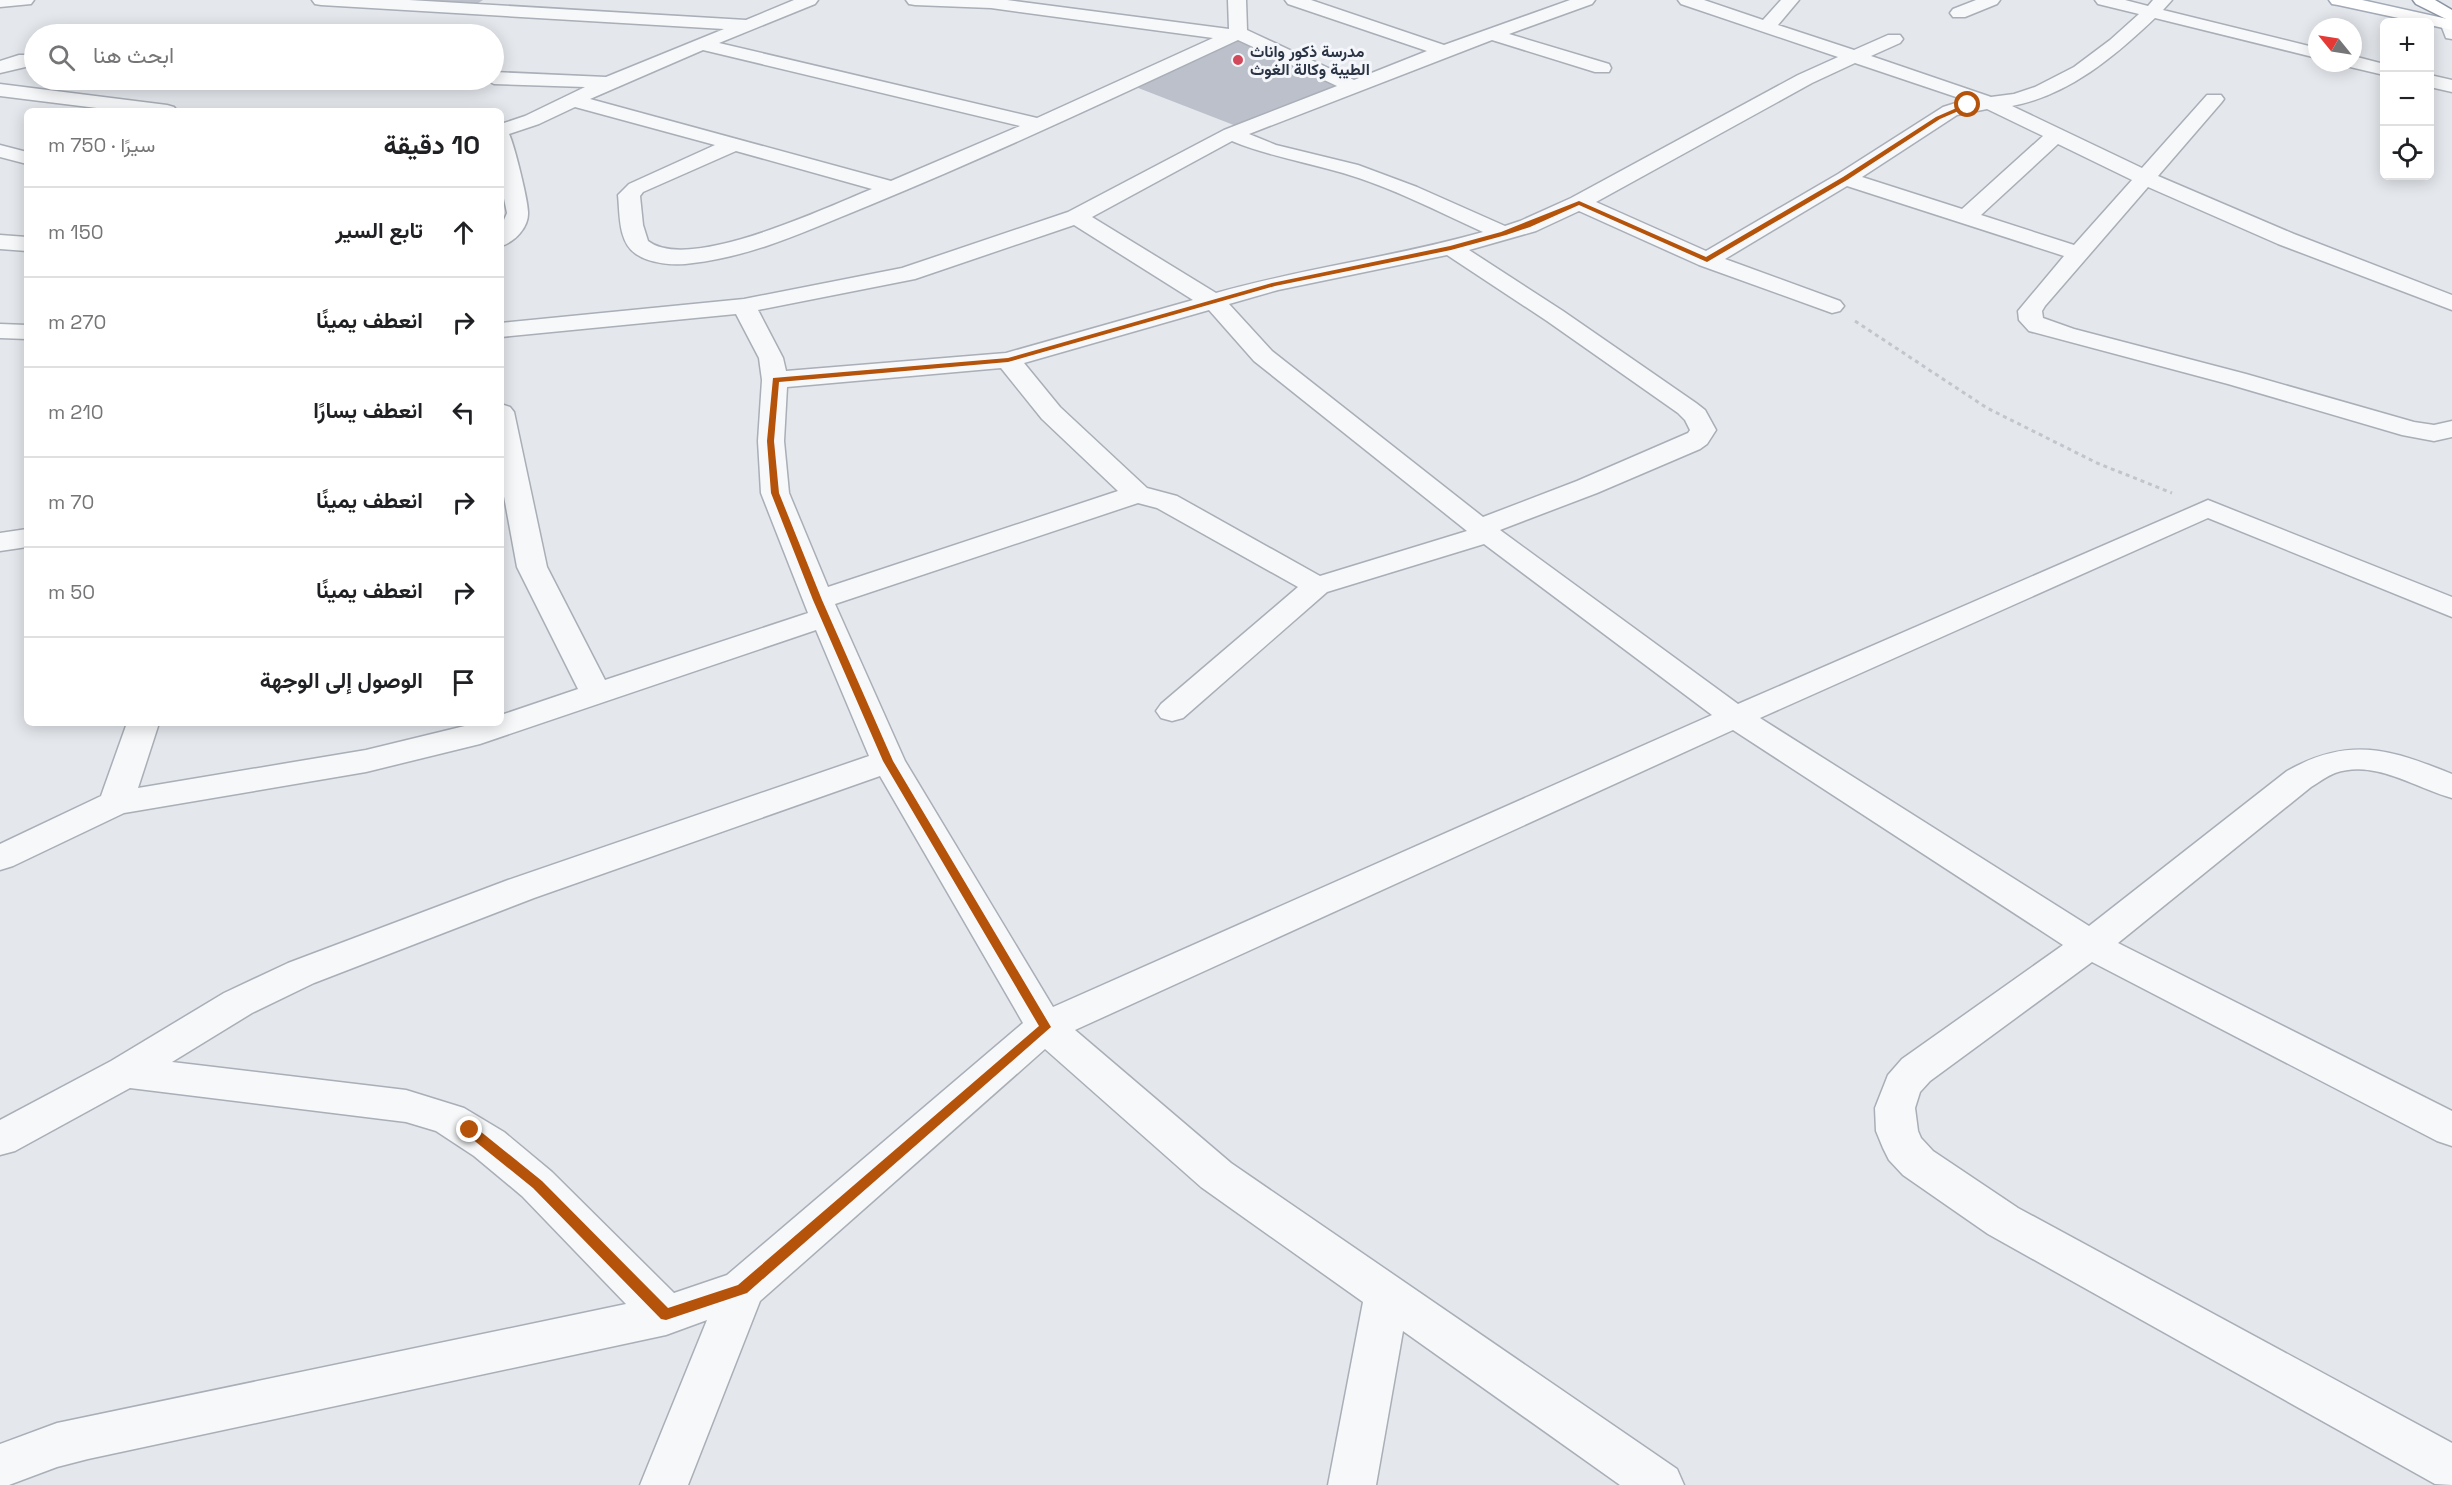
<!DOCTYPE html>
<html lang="ar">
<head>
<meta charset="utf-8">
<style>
  :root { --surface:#fff; --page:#f6f6f6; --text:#202124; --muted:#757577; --line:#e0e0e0 }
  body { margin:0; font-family:"Space Grotesk",Vazirmatn,sans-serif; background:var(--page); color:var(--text); direction:rtl }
  .controls { position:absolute; right:18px; top:18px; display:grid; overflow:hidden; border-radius:9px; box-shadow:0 3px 15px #0003 }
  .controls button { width:54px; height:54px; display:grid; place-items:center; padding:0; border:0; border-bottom:2px solid var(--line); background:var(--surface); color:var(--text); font:30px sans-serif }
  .compass { position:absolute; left:2308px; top:18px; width:54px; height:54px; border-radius:50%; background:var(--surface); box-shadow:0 3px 15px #0003; rotate:300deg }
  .stop { position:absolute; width:18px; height:18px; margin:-14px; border:4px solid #b45309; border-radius:50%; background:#fff }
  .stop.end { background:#b45309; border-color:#fff; box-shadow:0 2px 6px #0008 }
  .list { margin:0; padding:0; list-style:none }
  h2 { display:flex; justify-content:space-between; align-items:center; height:78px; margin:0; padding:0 24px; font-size:26px }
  h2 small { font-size:20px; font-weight:400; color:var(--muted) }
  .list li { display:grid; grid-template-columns:39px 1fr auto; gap:18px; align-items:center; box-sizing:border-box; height:90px; padding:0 24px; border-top:2px solid var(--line) }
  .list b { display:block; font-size:22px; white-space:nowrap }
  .list em { font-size:20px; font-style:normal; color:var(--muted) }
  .icon { flex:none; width:33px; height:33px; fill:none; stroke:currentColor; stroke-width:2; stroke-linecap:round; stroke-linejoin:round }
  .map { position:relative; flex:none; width:2452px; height:1485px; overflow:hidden; direction:ltr }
  .search { position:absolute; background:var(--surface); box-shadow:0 3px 15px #0003; left:24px; top:24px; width:480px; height:66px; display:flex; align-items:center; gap:15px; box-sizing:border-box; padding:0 21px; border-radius:33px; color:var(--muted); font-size:22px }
  .panel { position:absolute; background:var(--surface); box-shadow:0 3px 15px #0003; left:24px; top:108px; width:480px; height:618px; border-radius:9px; direction:rtl }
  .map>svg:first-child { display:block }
</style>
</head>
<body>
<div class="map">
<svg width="2452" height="1485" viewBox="0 0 2452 1485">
  <rect width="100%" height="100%" fill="#e4e7ec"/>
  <path fill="#bbc0ca" d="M348,0H483L467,10Z
    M1238,33L1352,86L1244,129L1128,84Z"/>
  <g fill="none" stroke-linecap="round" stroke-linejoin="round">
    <defs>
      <path id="minor" d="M0,0H34L31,4L0,7Z
        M312,0H409L746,20L794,0H818L815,4L719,43L1037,118L1213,38L991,8L915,5L909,4L906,0H1007L1229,29L1228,0H1246L1247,30L1354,80L1427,51L1288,4L1285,0H1311L1444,45L1570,0H1595L1592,4L1509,34L1609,64L1611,68L1609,72H1595L1492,40L1249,134L1276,145L1358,165L1417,187L1505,226L1520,221L1571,198L1798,75L1838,57L1681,4L1678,0H1704L1763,20L1781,0H1799L1778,25L1854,50L1888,35H1900L1903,39L1900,43L1871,56L1991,97L2014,94L2035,87L2074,67L2110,40L2139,14L2098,4L2095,0H2125L2148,6L2153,0H2172L2163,10L2317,48V58L2155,18C2114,57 2069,95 2012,106L2142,168L2207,95H2221L2224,99L2221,103L2158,176L2294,234L2452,295V310L2278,244L2148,187L2045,306L2042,311L2043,318L2074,329L2246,374L2414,422L2434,425L2452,421V437L2434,441L2402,435L2228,384L2029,331L2019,320L2018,311L2064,256L1847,186L1725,259L1840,301L1844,306L1840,311L1832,313L1699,265L1579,211L1536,231L1469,250L1563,311L1696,403L1705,410L1716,430L1707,444L1700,449L1597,493L1500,530L1738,704L2208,500L2452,597V617L2208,518L1760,718L2089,926L2287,771C2349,736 2390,749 2452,774V798C2415,788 2375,759 2335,773C2327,776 2319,782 2311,787L2118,943L2452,1111V1146L2437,1141L2092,962L1930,1081L1920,1092L1915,1108L1918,1131L1921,1138L1933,1151L2018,1208L2452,1443V1485L2435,1484L1988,1234L1903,1175L1889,1160L1883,1148L1876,1131L1875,1108L1888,1075L1902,1059L2063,945L1733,730L1075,1030L1231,1163L1677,1469L1684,1485H1620L1403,1331L1376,1485H1328L1363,1302L1201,1187L1045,1049L760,1301L688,1485H640L707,1320L666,1335L88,1459L57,1467L9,1485H0V1444L57,1423L626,1304L522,1196L474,1156L436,1131L406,1122L130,1088L15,1151L0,1155V1120L111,1061L224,993L288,963L508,880L869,756L816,630L480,744L366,772L124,813L13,866L0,870V844L101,796L127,723H159L138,788L366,750L477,723H501V715L578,689L517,567L501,480V404L510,407L514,412L547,567L605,680L808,613L761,493L758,441L762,380L759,358L736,314L501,337V323L744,299L902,268L1068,212L1224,130L1337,86L1238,40C1116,97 994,154 870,205C813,228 755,256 693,263C675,266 651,264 636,254C618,242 620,214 618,195L629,184L715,145L575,107L539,124L509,134C514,144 528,200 528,212C529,227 515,242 501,246V227L507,213L501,184V124L525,116L585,87L494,84L486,80H494V72L606,77L724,29L321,5L315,4ZM703,50L1020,126L891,181L590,99ZM1855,63L1965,100L1943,107L1838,174L1706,251L1596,202L1812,83ZM1987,109L2043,136L1962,209L1862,177L1957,115ZM1232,141C1268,156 1305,162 1343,173C1391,187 1437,211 1483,232C1395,257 1304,268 1216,293L1092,217ZM2058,144L2132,180L2074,245L1981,215ZM736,151L872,189C827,207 689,273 648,241L643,225L640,196L643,192ZM1074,225L1193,300L1006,353L786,371L783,358L758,310L915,279ZM1447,255L1547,321L1678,413L1685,420L1690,430L1688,433L1577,481L1483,517L1272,351L1229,304L1278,290ZM1209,310L1254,361L1467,531L1320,576L1177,496L1147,488L1060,407L1024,363ZM1001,368L1042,419L1118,491L828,587L789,493L784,441L787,387ZM1138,503L1157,508L1298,587L1161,704L1156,711L1161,718L1172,721L1183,718L1327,592L1484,544L1712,715L1053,1007L905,761L835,604ZM880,776L1023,1023L727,1275L674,1293L552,1172L504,1132L464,1108L406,1090L172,1062L252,1013L314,983L534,898Z
        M1976,0H2000L1997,4L1965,17H1953L1950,13L1953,9Z
        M2450,20H2452V39L2446,38L2441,25L2444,21Z
        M19,55H34V65L0,73V61Z
        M2353,56L2384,64V75L2346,66L2344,63H2353Z
        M2430,75L2452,80V92L2430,87Z
        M0,84L167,105L174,107L177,111H121L0,96Z
        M0,145L27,152V164L0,157Z
        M0,235L27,237V251L0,249Z
        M0,324L27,325V339L0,338Z
        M27,529V547L0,551V533Z"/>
      <path id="major" d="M2329,0H2362L2452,20V30L2430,25V22H2417L2338,5L2332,4Z"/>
      <path id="highway" d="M2413,0H2435L2452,10V22L2416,4Z"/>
    </defs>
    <use href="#minor" stroke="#a9aeb7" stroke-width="3"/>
    <use href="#major" stroke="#a3abb8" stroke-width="3"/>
    <use href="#highway" stroke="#8b94a3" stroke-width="3"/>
    <path stroke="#c2c5cb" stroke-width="3" stroke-dasharray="4 4" stroke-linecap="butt" d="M1855,321L1987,408L2097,463L2172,493"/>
    <use href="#minor" fill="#f7f8fa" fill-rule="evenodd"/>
    <use href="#major" fill="#fff" fill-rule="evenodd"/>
    <use href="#highway" fill="#fff" fill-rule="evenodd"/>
  </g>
  <path fill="#b45309" d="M1968,103L1970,106L1940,119L1847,180L1707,262L1579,205L1530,227L1506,235L1451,250L1275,286L1008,362L779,382L774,441L779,493L822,600L893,761L1051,1027L747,1293L666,1320L661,1319L533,1188L466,1134V1127H475L542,1181L668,1308L738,1285L1039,1026L883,761L813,600L771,493L767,441L773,378L1008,358L1272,283L1450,246L1501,232L1579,201L1706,257L1843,177L1936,117Z"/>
  <circle fill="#d1495b" stroke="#f4f6f9" stroke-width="2" cx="1238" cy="60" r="6"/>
  <g text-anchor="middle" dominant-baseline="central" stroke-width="6" stroke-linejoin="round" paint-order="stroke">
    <g font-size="16" font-weight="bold" fill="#2b3445" stroke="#f4f6f9" text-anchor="start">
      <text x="1250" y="51">مدرسة ذكور واناث<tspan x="1250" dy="18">الطيبة وكالة الغوث</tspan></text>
    </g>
  </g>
</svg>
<div class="controls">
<button>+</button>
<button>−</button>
<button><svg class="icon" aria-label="locate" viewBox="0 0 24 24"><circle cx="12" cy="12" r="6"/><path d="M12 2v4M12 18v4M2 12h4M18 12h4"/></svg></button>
</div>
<svg class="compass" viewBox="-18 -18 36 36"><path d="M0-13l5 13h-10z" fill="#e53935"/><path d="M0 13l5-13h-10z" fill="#757577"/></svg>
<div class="stop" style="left:1968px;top:105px"></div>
<div class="stop end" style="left:470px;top:1130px"></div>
<div class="search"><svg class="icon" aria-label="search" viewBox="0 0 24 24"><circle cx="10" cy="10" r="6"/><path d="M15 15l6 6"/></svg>ابحث هنا</div>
<section class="panel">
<h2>10 دقيقة<small>سيرًا · 750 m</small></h2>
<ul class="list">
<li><svg class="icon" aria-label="ahead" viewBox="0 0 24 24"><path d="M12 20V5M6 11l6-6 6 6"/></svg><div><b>تابع السير</b></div><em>150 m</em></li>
<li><svg class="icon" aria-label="right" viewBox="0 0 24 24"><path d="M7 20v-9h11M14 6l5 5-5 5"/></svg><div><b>انعطف يمينًا</b></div><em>270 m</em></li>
<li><svg class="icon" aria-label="left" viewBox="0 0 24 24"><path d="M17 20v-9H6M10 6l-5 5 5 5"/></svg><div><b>انعطف يسارًا</b></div><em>210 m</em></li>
<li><svg class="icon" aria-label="right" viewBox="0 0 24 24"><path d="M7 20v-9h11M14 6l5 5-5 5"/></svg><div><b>انعطف يمينًا</b></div><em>70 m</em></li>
<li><svg class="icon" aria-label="right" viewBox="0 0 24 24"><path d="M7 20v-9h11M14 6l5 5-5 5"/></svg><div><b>انعطف يمينًا</b></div><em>50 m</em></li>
<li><svg class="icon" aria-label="arrive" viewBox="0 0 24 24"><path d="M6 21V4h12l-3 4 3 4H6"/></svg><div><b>الوصول إلى الوجهة</b></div></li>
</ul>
</section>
</div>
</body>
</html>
